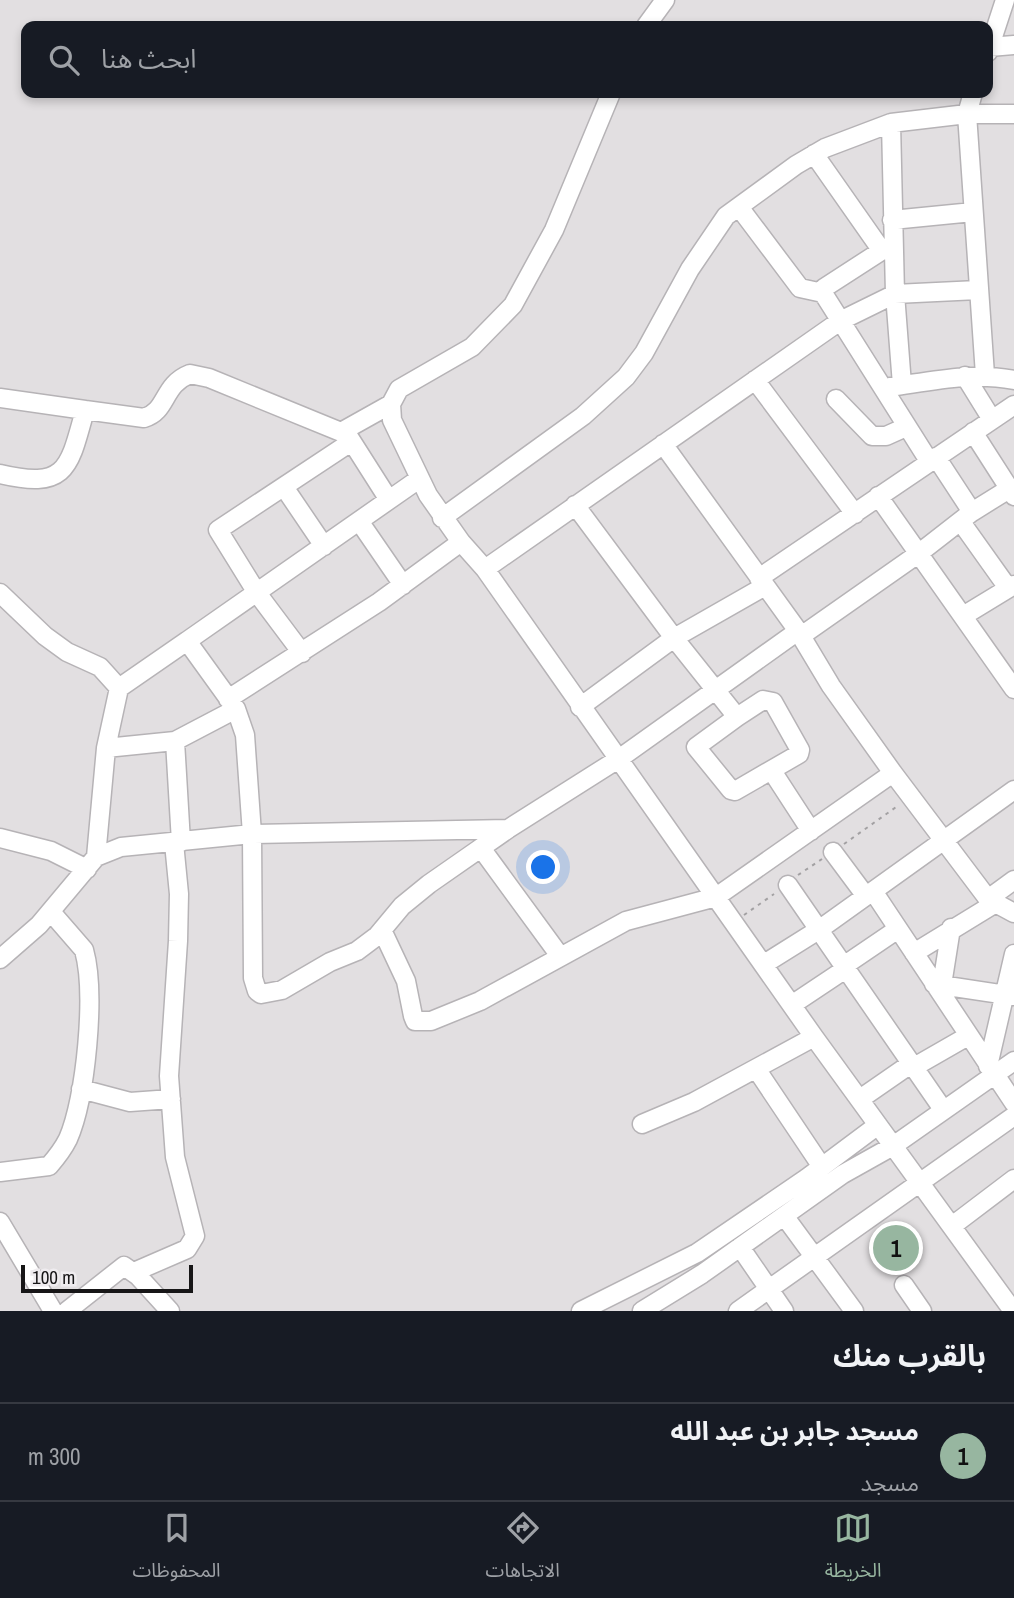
<!DOCTYPE html>
<html lang="ar">
<head>
<meta charset="utf-8">
<style>
  :root { --surface:#171b24; --page:#20242c; --text:#f1f3f6; --muted:#9ea1a6; --line:#363941; --accent:#97b6a0 }
  body { margin:0; font-family:"Archivo Narrow","Noto Sans Arabic",sans-serif; background:var(--page); color:var(--text); direction:rtl }
  .scale { position:absolute; left:21px; bottom:18px; width:172px; box-sizing:border-box; padding-left:7px; border:4px solid #171617; border-top:0; font-size:19px; line-height:24px; white-space:nowrap; color:#171617; -webkit-text-stroke:5px #efecef; paint-order:stroke }
  .you { position:absolute; left:544px; top:868px; width:24px; height:24px; margin:-18px; border:5px solid #fff; border-radius:50%; background:#1a73e8; box-shadow:0 0 0 10px #1a73e833 }
  .badge { display:grid; place-items:center; width:46px; height:46px; border-radius:50%; background:var(--accent); color:#111; font-size:23px; font-weight:700 }
  .pin { position:absolute; translate:-50% -50%; border:4px solid #fff; box-shadow:0 2px 7px #0006 }
  .list { margin:0; padding:0; list-style:none }
  h2 { display:flex; justify-content:space-between; align-items:center; height:91px; margin:0; padding:0 28px; font-size:30px }
  h2 small { font-size:23px; font-weight:400; color:var(--muted) }
  .list li { display:grid; grid-template-columns:46px 1fr auto; gap:21px; align-items:center; box-sizing:border-box; height:98px; padding:0 28px; border-top:2px solid var(--line) }
  .list b { display:block; font-size:26px; white-space:nowrap }
  .list p { margin:0; font-size:23px; white-space:nowrap; color:var(--muted) }
  .list em { font-size:23px; font-style:normal; color:var(--muted) }
  .icon { flex:none; width:38px; height:38px; fill:none; stroke:currentColor; stroke-width:2; stroke-linecap:round; stroke-linejoin:round }
  .map { position:relative; flex:none; width:1014px; height:1311px; overflow:hidden; direction:ltr }
  .search { position:absolute; background:var(--surface); box-shadow:0 4px 10px #0003; left:21px; right:21px; top:21px; height:77px; display:flex; align-items:center; gap:18px; box-sizing:border-box; padding:0 24px; border-radius:14px; color:var(--muted); font-size:26px }
  .sheet { height:189px; background:var(--surface) }
  nav { display:flex; justify-content:space-around; align-items:center; box-sizing:border-box; height:98px; border-top:2px solid var(--line); background:var(--surface); font-size:19px; color:var(--muted) }
  nav a { display:grid; justify-items:center; gap:4px }
  nav .on { color:var(--accent) }
  .map>svg:first-child { display:block }
</style>
</head>
<body>
<div class="map">
<svg width="1014" height="1311" viewBox="0 0 1014 1311">
  <rect width="100%" height="100%" fill="#e2dfe1"/>
  <g fill="none" stroke-linecap="round" stroke-linejoin="round">
    <defs>
      <path id="minor" d="M646,26L665,0
        M990,47L1014,45
        M988,52L1005,0
        M973,93L967,114L891,123L895,294L840,321L485,569L814,1037L1013,1311
        M814,154L882,251
        M739,207L800,288L823,293
        M892,220L973,212
        M892,244L824,288L823,293L929,461
        M985,375L967,114H1014
        M965,376L991,418
        M755,380L855,514
        M902,385L895,294L978,290
        M890,387C933,381 971,372 1014,380
        M0,398L85,410
        M836,399L872,436H886L906,427
        M973,432L1014,496
        M347,434L389,500
        M663,444L798,631L831,686L893,773L988,899L1014,913
        M936,457L972,512
        M0,474C67,490 69,468 85,410L144,418C168,411 162,385 190,374L209,378L341,432L391,404
        M419,479L187,641L236,709L245,735L252,834L253,978L257,991L261,994L282,990L330,962L357,951L377,936L402,906L429,884L508,829L620,758L798,631
        M284,487L324,546
        M878,496L1014,689
        M575,505L674,638L737,717L696,747L731,790L735,791L799,754L800,750L773,702L763,700L737,717
        M442,518L583,416L626,377L644,353L690,269L726,216L796,165L825,148L891,123
        M359,521L403,585
        M961,522L1008,588
        M485,569L461,542L428,495L392,420L391,404L399,389L472,347L513,305L554,230L611,93
        M759,578L1014,405
        M0,593L45,636L67,652L100,667L119,688
        M963,616L1014,585
        M801,636L918,554L972,512L1009,489
        M302,653L257,593L218,530L351,442
        M228,699L379,602L461,542
        M580,707L674,638L765,586
        M175,741L181,842
        M106,748L175,741L236,709
        M772,771L811,831
        M0,838L51,851L87,869
        M481,848L560,956
        M833,852L865,895
        M96,857L106,748L119,688L187,641
        M788,885L942,1108
        M873,891L1014,1103
        M988,899L1014,880
        M382,930L406,981L413,1016L415,1021H431L480,1001L626,921L716,897L893,773
        M914,953L994,904
        M0,959L39,925L96,857L121,847L252,834L508,829
        M764,964L820,929L1014,790
        M845,965L898,929
        M934,984L1014,996
        M942,985L951,928
        M793,1004L847,968
        M988,1066L1014,954
        M914,1067L968,1036
        M757,1070L822,1167
        M81,1089L130,1102L171,1099
        M860,1099L912,1063
        M642,1124L694,1102L814,1037
        M0,1172L49,1166C56,1158 63,1149 68,1139C86,1098 96,993 84,950L51,912
        M785,1217L854,1311
        M0,1222L53,1311
        M952,1226L1014,1179
        M740,1247L784,1311
        M134,1272L187,1249L195,1236L175,1157L169,1076L178,941L179,894L174,843
        M904,1285L922,1311
        M67,1311L124,1266L138,1276L170,1311
        M581,1311L697,1253L807,1178L878,1125
        M642,1311L702,1274L843,1174L893,1146L1014,1061
        M738,1311L1014,1116"/>
    </defs>
    <use href="#minor" stroke="#b6b3b6" stroke-width="21"/>
    <path stroke="#a3a1a3" stroke-width="2" stroke-dasharray="3.5 5" stroke-linecap="butt" d="M844,844L899,805
      M798,875L822,859
      M744,915L774,894"/>
    <use href="#minor" stroke="#fff" stroke-width="18"/>
  </g>
</svg>
<div class="scale">100 m</div>
<div class="you"></div>
<div class="pin badge" style="left:896px;top:1248px">1</div>
<div class="search"><svg class="icon" aria-label="search" viewBox="0 0 24 24"><circle cx="10" cy="10" r="6"/><path d="M15 15l6 6"/></svg>ابحث هنا</div>
</div>
<section class="sheet">
<h2>بالقرب منك<small></small></h2>
<ul class="list">
<li><span class="badge">1</span><div><b>مسجد جابر بن عبد الله</b><p>مسجد</p></div><em>300 m</em></li>
</ul>
</section>
<nav>
<a class="on"><svg class="icon" aria-label="map" viewBox="0 0 24 24"><path d="M3 6l6-2 6 2 6-2v14l-6 2-6-2-6 2zM9 4v14M15 6v14"/></svg>الخريطة</a>
<a><svg class="icon" aria-label="directions" viewBox="0 0 24 24"><path d="M12 3l9 9-9 9-9-9zM9 14v-3h6M13 9l2 2-2 2"/></svg>الاتجاهات</a>
<a><svg class="icon" aria-label="saved" viewBox="0 0 24 24"><path d="M7 4h10v16l-5-4-5 4z"/></svg>المحفوظات</a>
</nav>
</body>
</html>
